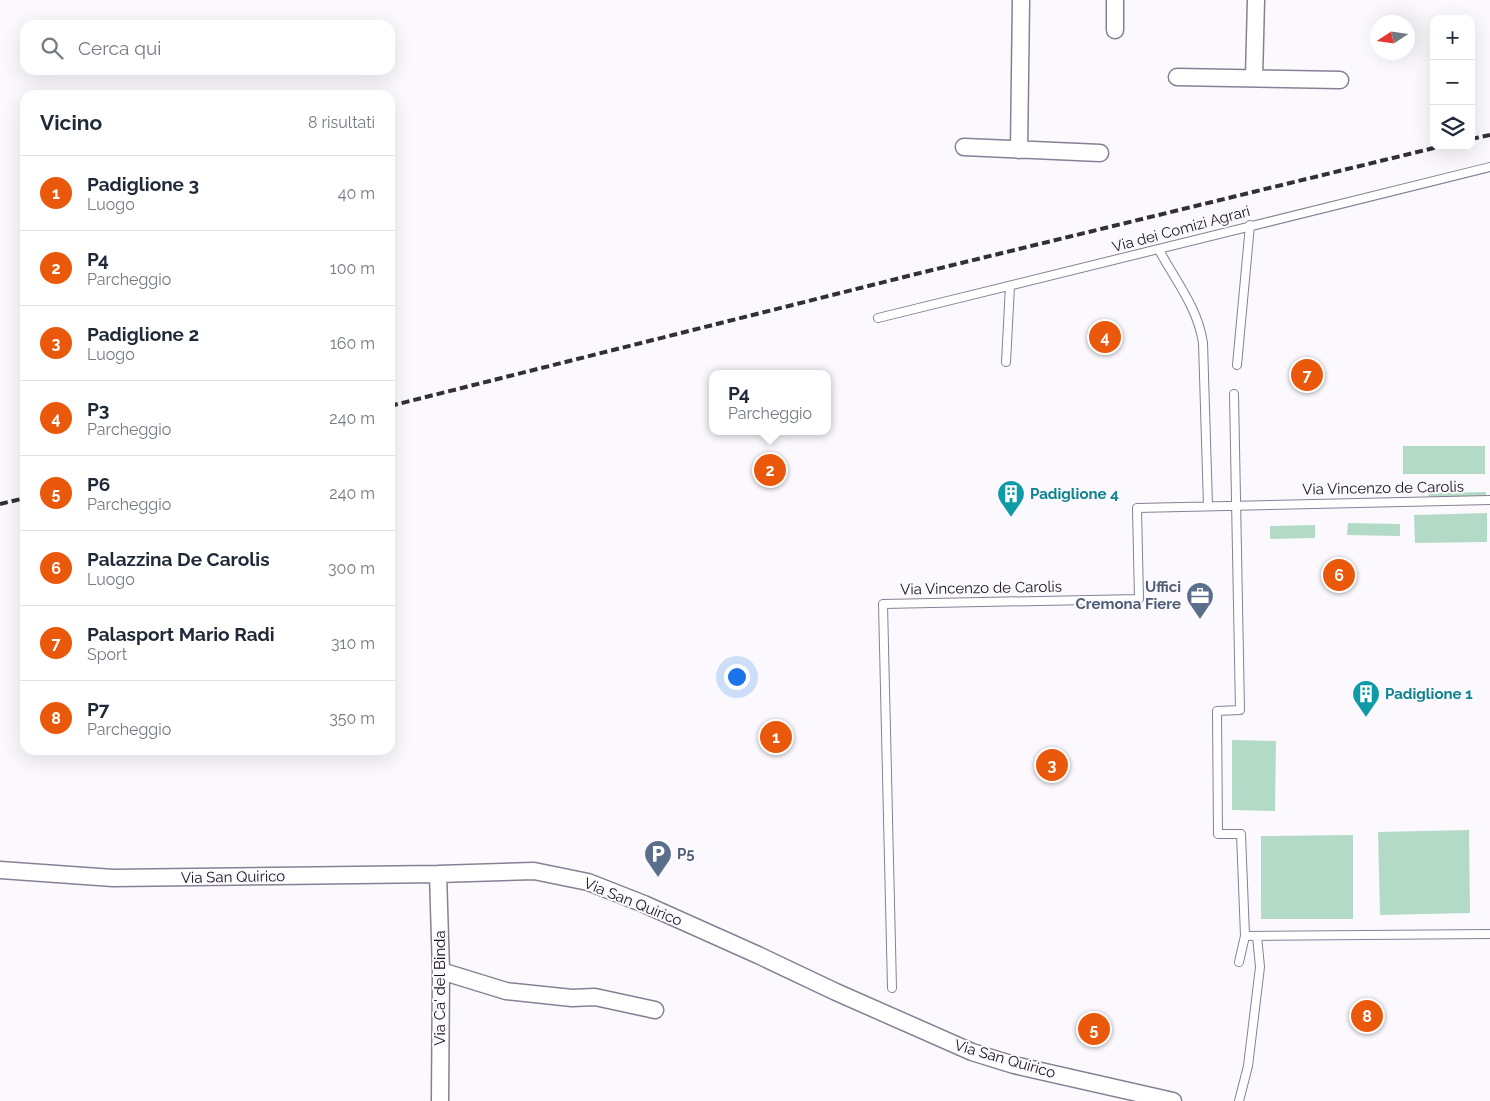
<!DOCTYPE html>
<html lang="it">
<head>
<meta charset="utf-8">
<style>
  :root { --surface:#fff; --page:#f2f2f3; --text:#1f2937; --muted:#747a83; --line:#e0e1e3; --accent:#ea580c }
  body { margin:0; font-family:Raleway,sans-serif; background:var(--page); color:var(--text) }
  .controls { position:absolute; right:15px; top:15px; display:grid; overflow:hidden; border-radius:10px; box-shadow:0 5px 20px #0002 }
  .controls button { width:45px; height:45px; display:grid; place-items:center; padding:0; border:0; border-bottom:1px solid var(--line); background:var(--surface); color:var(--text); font:25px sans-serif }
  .compass { position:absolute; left:1370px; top:15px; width:45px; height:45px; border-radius:50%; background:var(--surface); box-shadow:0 5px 20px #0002; rotate:258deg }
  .you { position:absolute; left:736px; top:676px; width:18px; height:18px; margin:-12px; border:4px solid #fff; border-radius:50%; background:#1a73e8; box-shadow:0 0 0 8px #1a73e833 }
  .badge { display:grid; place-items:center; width:32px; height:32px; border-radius:50%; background:var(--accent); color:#fff; font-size:16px; font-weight:700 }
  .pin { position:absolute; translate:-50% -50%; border:2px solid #fff; box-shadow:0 1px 5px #0006 }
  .popup { position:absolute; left:709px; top:370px; width:122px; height:65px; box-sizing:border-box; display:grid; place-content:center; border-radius:10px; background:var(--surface); filter:drop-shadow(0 1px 4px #0005); font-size:16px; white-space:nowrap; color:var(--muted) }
  .popup b { font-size:19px; color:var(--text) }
  .popup::after { content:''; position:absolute; left:50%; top:100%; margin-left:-10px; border:10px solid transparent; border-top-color:var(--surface) }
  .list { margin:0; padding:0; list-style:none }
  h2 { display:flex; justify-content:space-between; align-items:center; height:65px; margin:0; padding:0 20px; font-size:21px }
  h2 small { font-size:16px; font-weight:400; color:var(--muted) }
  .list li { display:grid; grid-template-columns:32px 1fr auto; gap:15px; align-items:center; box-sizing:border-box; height:75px; padding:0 20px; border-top:1px solid var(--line) }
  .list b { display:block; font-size:19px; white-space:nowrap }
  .list p { margin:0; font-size:16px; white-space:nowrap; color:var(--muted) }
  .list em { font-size:16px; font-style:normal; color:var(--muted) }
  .icon { flex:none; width:28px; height:28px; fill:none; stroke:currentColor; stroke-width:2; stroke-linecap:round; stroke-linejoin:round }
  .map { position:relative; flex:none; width:1490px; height:1101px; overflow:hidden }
  .search { position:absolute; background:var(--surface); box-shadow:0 5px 20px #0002; left:20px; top:20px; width:375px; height:55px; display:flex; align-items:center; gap:12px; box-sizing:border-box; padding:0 18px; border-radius:15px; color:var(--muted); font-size:19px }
  .panel { position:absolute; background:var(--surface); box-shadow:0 5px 20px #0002; left:20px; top:90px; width:375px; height:665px; border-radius:15px }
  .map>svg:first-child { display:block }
</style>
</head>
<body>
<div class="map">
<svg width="1490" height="1101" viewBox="0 0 1490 1101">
  <rect width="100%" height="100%" fill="#fbf9fe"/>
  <path fill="#b3dac6" d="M1403,446H1485V474H1403Z
    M1486,492V497L1429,498L1428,493Z
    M1487,513V542L1415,543L1414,515Z
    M1348,523L1400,524V536L1347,535Z
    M1315,525V538L1270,539V526Z
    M1232,740L1276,741L1275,811L1232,810Z
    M1469,830L1470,913L1380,915L1378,832Z
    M1353,835V919H1261V836Z"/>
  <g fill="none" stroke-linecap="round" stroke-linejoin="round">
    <defs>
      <path id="lane" d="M1159,250C1175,280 1198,308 1203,343L1208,506
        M878,318C1082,269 1286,217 1490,167
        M1006,362L1010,286
        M1237,365L1250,225
        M1234,394L1240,710L1217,711L1218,834H1241L1245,936
        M1239,962L1245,936L1490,934
        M892,988L883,604L1139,599L1137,508L1490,500
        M1239,1101L1248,1066L1260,967L1257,936"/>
      <path id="street" d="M1115,30V0
        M1177,77L1340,80
        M1254,78L1256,0
        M964,147L1100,153
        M1019,150L1021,0
        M0,870L113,878L438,874L534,871L588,882L644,904L758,955L836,992L972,1052L1014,1065L1173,1101
        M438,874L441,971L440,1101
        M441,971L506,991L572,998L595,997L655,1010"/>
    </defs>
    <use href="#lane" stroke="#878095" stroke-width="10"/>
    <use href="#street" stroke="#878095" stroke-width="19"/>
    <use href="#lane" stroke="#fff" stroke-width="8"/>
    <use href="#street" stroke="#fff" stroke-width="16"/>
    <path stroke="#322f37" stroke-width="4" stroke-dasharray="8 4" stroke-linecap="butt" d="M1471,139L1490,135
      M390,406L916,274L1442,146
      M0,504L25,498"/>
  </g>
  <defs>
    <symbol id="building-pin" viewBox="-11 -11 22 30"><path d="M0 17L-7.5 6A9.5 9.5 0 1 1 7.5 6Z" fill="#0f9aa8" stroke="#fbf9fe"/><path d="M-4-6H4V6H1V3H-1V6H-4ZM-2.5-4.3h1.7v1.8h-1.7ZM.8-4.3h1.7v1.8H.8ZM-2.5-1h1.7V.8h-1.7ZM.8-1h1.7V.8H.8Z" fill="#fff"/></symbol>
    <symbol id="office-pin" viewBox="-11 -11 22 30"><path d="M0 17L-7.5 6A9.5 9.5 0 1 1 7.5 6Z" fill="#5c6f8a" stroke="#fbf9fe"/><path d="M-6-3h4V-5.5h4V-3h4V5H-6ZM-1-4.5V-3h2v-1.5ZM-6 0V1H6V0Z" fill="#fff"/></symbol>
    <symbol id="parking-pin" viewBox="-11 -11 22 30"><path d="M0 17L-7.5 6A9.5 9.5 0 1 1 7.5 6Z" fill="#5c6f8a" stroke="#fbf9fe"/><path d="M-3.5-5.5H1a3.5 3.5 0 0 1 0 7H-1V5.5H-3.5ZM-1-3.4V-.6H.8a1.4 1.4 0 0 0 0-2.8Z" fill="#fff"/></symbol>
  </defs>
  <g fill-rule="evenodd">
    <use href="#building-pin" x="995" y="478" width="32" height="43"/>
    <use href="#office-pin" x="1184" y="580" width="32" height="43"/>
    <use href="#building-pin" x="1350" y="678" width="32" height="43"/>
    <use href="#parking-pin" x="642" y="838" width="32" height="43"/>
  </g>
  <g text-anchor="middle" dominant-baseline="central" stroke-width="4" stroke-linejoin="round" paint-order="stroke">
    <g font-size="15" fill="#17141c" stroke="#fbf9fe">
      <text transform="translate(1181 229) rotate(-15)">Via dei Comizi Agrari</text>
      <text transform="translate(1383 488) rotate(-1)">Via Vincenzo de Carolis</text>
      <text transform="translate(981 588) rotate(-1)">Via Vincenzo de Carolis</text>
      <text transform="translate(233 877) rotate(-1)">Via San Quirico</text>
      <text transform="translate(633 902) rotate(22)">Via San Quirico</text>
      <text transform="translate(440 988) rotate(-90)">Via Ca' del Binda</text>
      <text transform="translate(1005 1059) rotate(16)">Via San Quirico</text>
    </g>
    <g font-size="15" font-weight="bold" fill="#0d838f" stroke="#fbf9fe" text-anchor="start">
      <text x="1030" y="494">Padiglione 4</text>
      <text x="1385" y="694">Padiglione 1</text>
    </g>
    <g font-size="15" font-weight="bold" fill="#4e5e75" stroke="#fbf9fe" text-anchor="end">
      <text x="1181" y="587">Uffici<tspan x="1181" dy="17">Cremona Fiere</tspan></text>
      <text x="677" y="854" text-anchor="start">P5</text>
    </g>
  </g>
</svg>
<div class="controls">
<button>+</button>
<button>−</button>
<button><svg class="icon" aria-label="layers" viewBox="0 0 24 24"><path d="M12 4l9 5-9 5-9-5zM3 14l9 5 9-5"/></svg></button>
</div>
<svg class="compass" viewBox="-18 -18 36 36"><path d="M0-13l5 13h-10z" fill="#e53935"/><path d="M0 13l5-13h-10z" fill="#747a83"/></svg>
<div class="you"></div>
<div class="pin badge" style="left:776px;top:737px">1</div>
<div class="pin badge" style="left:770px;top:470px">2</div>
<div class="popup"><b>P4</b>Parcheggio</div>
<div class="pin badge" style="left:1052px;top:765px">3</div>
<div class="pin badge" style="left:1105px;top:337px">4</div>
<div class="pin badge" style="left:1094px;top:1029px">5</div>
<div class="pin badge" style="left:1339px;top:575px">6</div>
<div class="pin badge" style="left:1307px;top:375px">7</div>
<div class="pin badge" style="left:1367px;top:1016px">8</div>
<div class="search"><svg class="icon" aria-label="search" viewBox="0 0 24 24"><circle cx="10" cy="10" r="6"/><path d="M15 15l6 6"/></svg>Cerca qui</div>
<section class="panel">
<h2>Vicino<small>8 risultati</small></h2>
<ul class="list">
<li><span class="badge">1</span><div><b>Padiglione 3</b><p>Luogo</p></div><em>40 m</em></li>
<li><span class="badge">2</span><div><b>P4</b><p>Parcheggio</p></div><em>100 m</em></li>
<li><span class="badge">3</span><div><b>Padiglione 2</b><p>Luogo</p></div><em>160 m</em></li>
<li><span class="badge">4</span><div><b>P3</b><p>Parcheggio</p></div><em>240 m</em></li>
<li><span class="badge">5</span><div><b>P6</b><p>Parcheggio</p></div><em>240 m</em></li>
<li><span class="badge">6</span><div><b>Palazzina De Carolis</b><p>Luogo</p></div><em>300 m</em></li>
<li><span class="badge">7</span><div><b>Palasport Mario Radi</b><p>Sport</p></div><em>310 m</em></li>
<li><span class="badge">8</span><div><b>P7</b><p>Parcheggio</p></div><em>350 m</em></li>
</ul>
</section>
</div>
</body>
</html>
